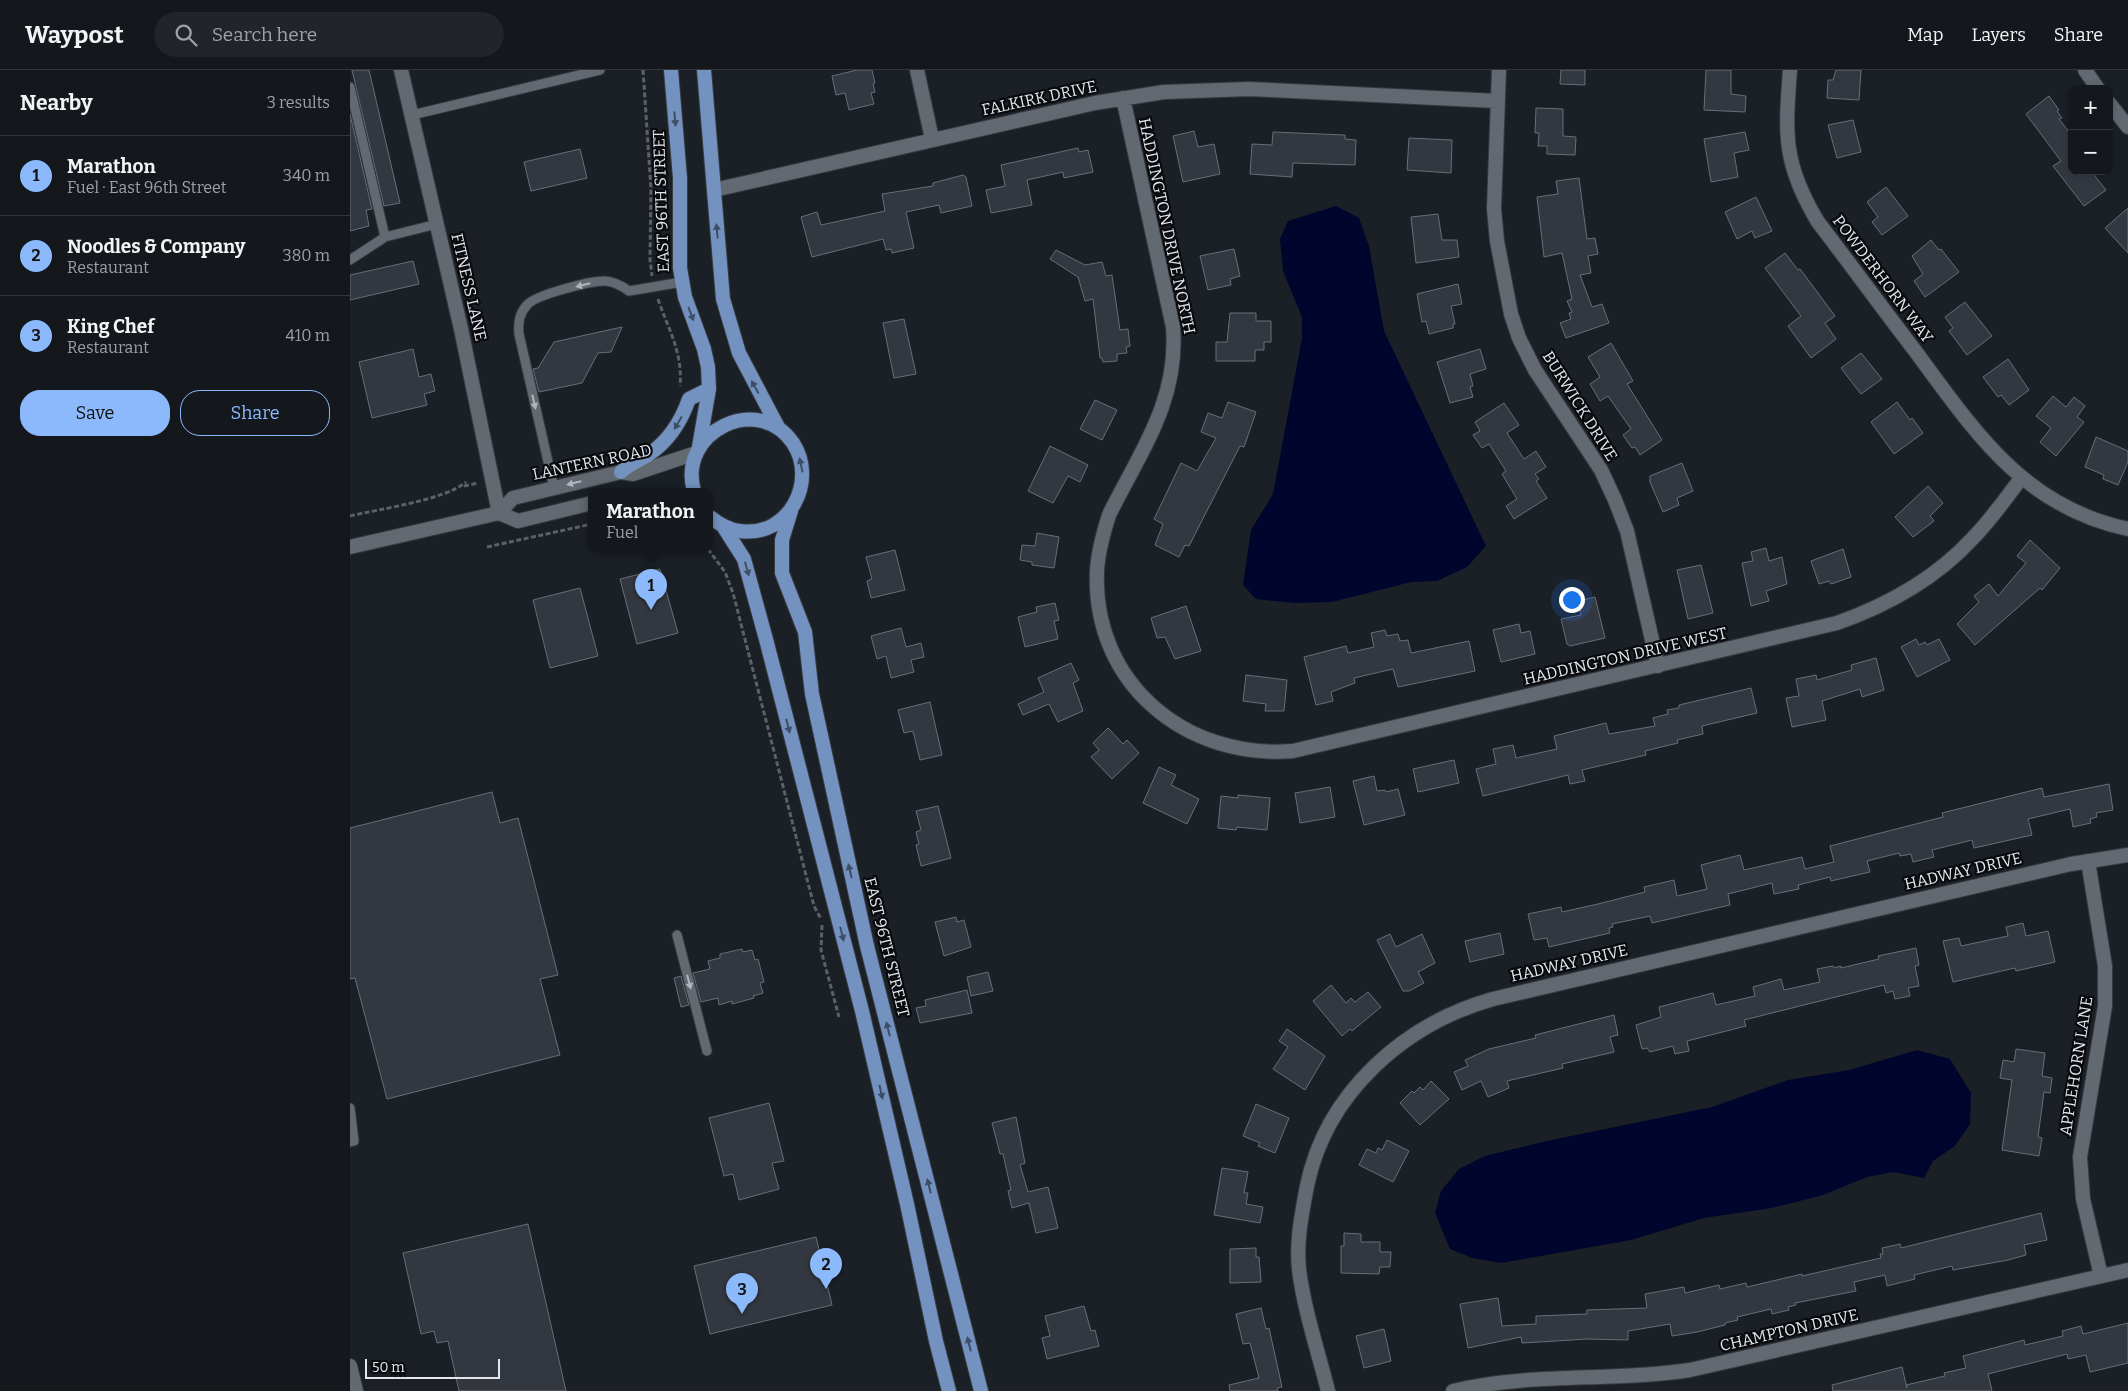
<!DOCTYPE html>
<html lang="en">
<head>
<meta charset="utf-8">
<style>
  :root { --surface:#14181d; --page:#21252a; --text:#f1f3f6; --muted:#9da0a4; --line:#33373b; --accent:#8cb9fc }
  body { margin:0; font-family:Bitter,serif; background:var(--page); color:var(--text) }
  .controls { position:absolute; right:15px; top:15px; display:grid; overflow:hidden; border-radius:10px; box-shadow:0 2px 8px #0003 }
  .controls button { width:45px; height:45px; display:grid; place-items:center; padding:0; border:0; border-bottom:1px solid var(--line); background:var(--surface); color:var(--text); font:25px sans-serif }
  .scale { position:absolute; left:15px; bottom:12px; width:135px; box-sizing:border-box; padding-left:5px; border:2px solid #e4e7ec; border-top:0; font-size:14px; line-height:18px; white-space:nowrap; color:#e4e7ec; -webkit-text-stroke:4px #080a0d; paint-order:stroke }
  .you { position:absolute; left:1221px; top:529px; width:18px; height:18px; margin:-12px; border:4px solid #fff; border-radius:50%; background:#1a73e8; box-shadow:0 0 0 8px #1a73e833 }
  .badge { display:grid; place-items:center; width:32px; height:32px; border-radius:50%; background:var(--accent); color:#111; font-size:16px; font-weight:700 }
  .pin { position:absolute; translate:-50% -41px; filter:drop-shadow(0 1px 2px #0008) }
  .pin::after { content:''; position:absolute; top:26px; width:18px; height:15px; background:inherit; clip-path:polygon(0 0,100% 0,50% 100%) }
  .popup { position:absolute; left:238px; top:418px; width:125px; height:65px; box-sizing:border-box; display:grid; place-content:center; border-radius:10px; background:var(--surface); filter:drop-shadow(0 1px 4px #0005); font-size:16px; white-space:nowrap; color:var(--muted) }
  .popup b { font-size:19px; color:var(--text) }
  .popup::after { content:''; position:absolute; left:50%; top:100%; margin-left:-10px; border:10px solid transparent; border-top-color:var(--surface) }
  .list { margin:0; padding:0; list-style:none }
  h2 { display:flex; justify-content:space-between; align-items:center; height:65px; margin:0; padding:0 20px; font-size:21px }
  h2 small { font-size:16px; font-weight:400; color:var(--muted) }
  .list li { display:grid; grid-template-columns:32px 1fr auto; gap:15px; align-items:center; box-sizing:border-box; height:80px; padding:0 20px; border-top:1px solid var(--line) }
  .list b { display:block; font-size:19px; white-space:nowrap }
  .list p { margin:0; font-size:16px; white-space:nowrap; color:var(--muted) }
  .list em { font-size:16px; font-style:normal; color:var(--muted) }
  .actions { display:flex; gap:10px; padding:15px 20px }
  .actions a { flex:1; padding:11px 0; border:1px solid var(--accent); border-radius:20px; text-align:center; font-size:18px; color:var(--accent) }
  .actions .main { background:var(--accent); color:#111 }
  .icon { flex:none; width:28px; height:28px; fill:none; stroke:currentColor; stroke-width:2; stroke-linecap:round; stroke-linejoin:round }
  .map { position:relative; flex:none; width:1778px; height:1321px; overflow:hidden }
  header { display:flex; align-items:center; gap:30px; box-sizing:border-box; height:70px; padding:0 25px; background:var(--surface); border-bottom:1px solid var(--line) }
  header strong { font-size:24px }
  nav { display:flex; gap:28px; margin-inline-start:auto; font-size:18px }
  .search { width:350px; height:45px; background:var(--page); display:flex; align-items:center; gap:12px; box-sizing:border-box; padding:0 18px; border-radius:28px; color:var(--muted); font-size:19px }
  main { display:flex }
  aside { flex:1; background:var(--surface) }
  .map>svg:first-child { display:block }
</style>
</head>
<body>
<header>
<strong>Waypost</strong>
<div class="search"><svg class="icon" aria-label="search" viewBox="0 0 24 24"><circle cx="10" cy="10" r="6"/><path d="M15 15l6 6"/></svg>Search here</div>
<nav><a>Map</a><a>Layers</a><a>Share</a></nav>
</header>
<main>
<aside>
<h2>Nearby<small>3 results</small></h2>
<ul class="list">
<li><span class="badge">1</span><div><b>Marathon</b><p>Fuel · East 96th Street</p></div><em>340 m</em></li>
<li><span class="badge">2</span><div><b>Noodles &amp; Company</b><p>Restaurant</p></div><em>380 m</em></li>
<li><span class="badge">3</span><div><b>King Chef</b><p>Restaurant</p></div><em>410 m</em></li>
</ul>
<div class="actions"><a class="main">Save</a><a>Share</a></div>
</aside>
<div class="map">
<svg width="1778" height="1321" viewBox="0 0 1778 1321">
  <rect width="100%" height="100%" fill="#1b2027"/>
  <path fill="#00052d" d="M986,136L1009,148L1019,176L1034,261L1136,476L1117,497L1087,511L1061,512L982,532L945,533L906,529L893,515L901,460L923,424L952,268V247L933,201L930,169L938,151Z
    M1567,980L1600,989L1621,1023L1620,1054L1605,1076L1583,1091L1574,1108L1543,1102L1517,1107L1473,1125L1422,1138L1354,1148L1281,1170L1151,1193L1122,1188L1100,1179L1085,1143L1091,1121L1109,1099L1135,1086L1192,1072L1362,1037L1438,1010L1499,1000Z"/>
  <path fill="#333840" stroke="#686e77" d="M2,0H19L50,133L34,136Z
    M507,0H522L525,13L523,14L525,22L521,23L524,34L499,40L495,23L486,25L482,6Z
    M1211,0H1235V15L1210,14Z
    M1356,0H1381V24L1396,26L1395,42L1354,40Z
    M1486,0H1511L1509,30L1477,28L1478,10H1483Z
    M1699,26L1709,40L1707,41L1712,48L1709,49L1722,66V101H1741L1756,120L1734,136L1703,96L1711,91L1676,44Z
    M1186,38L1213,39V66L1226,67L1225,85L1197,84V76H1188L1189,63H1185Z
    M0,44L22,139L16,140L19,156L0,161Z
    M1503,50L1511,82L1487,88L1478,55Z
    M844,61L848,77L864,74L870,104L833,112L823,66Z
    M923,62L995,65V69L1006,70L1005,95L943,93L942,107L900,104L902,74L922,75Z
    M1395,62L1399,80L1384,83L1388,107L1361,112L1354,69Z
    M1059,68L1102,70L1101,103L1057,100Z
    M728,78L729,82L738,80L743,102L714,108L713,102L677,110L682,135L641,143L636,120L655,116L651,95Z
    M230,79L237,108L181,121L174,92Z
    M613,105L616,107L622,136L591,143L589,135L556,142L564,178L542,183L541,179L536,180L533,169L462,187L451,147L467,142L471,155L535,141L532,124L583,116V113Z
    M1229,108L1237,169L1245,168L1248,184L1238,186L1241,203L1230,205L1242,237L1252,234L1259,253L1216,268L1210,253L1221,249L1219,243L1222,242L1217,231L1222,229L1212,183L1194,187L1187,127L1208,124L1206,111Z
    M1536,117L1558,146L1532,165L1522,152L1528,147L1517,132Z
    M1406,127L1422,161L1405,168L1402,161L1387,169L1375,142Z
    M1778,138V183L1755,158Z
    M1088,144L1092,170H1107L1109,187L1066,193L1061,147Z
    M1581,170L1589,180L1591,179L1609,202L1575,227L1564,211L1573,204L1562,186Z
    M884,179L890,206L880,209L881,215L858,220L850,186Z
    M706,180L735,195L752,192L756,206L762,205L770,260L778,259L780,276L776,277L777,283L767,284V291L753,292L752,288H750L743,229L735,231L728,207L700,189Z
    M1435,183L1448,200L1450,199L1485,246L1475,253L1486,269L1461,288L1438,256L1451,246L1415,198Z
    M63,191L69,214L0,230V205Z
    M1108,214L1112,234L1101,236L1105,254H1103V258L1079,264L1076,251L1072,252L1067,224Z
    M1615,232L1642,266L1617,285L1599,261L1603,258L1595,247Z
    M880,243H906V251H921V272H914V280H905V291H866V272H877Z
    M554,249L566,304L544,308L533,253Z
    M272,257L261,282L248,283L232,313L189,322L183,299L188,298L204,272Z
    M1261,273L1283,311L1277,314L1312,370L1290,385L1285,377L1282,378L1273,365L1281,359L1258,326L1250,331L1240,314L1250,307L1238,287Z
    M63,279L69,307L81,304L85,321L74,324L77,335L22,348L9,292Z
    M1130,279L1136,299L1120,304L1123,316L1120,317L1123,327L1100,333L1087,292Z
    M1511,283L1532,309L1511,324L1491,298Z
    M1658,289L1679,320L1659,335L1651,325L1648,327L1633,307Z
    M1703,326L1716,337L1724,327L1735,336L1727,347L1734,352L1706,386L1690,372L1701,358L1686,346Z
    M745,330L767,340L752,370L730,359Z
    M878,332L906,342L894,377L890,376L839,476L835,475L829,487L805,475L813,454L804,449L831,393L847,401L866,368L851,362L858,343L872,348Z
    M1547,332L1560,350L1562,348L1573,363L1544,384L1521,352Z
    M1154,333L1169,355L1157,363L1174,389L1186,381L1196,397L1185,404L1189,409L1186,411L1197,428L1164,449L1156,436L1167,429L1152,404L1156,401L1139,374L1132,378L1123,365L1130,361L1125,352Z
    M1746,367L1778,381V392L1768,415L1753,409L1754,405L1735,397Z
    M700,376L738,395L730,412L718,406L703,433L678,421Z
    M1332,393L1343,421L1327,428L1329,435L1313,442L1300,412V406Z
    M1578,416L1593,433L1580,446L1584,451L1563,467L1545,447Z
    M687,463L709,467L704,498L682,495V492L670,490L672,475L685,476Z
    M1680,470L1710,498L1692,520L1690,518L1625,575L1607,554L1629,532L1624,526L1639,514L1648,526L1676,493L1667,486Z
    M1416,478L1419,491L1432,487L1437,514L1416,521L1419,531L1401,536L1392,493L1403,491L1401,482Z
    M1493,479L1501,507L1481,514L1479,511L1469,514L1461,491Z
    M545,480L555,520L521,528L517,511L522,509L516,487Z
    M1351,495L1363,543L1338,549L1327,500Z
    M310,499L328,563L287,574L270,509Z
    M230,518L248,586L200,598L183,530Z
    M1245,527L1255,568L1220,576L1217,574L1211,549L1231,545L1228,531Z
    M705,533L709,550L704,551L708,569L675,577L668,547L687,542L686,537Z
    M836,536L851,581L825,589L815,567L807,568L801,548Z
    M1169,554L1171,563L1180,561L1185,584L1151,592L1143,560Z
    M551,558L556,577L571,573L574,587L561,590L564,602L541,608L536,586L527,589L521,566Z
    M1035,560L1037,566L1048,564L1050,571L1058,570L1061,583L1119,571L1125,601L1048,617L1043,599L1004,608L1005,613L981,622L983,631L966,635L954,587L996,576L998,583L1024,577L1021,563Z
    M1566,569L1569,575L1575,572L1577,575L1589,569L1600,590L1567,607L1551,577Z
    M1526,588L1534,620L1512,627L1510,619L1472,631L1476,650L1442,657L1436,628L1449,626L1446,609L1466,605L1467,610L1502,600L1501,595Z
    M721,593L729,610L723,613L733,641L708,652L699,634L673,645L668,634L694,622L688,608Z
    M896,605L937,610L934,641H915L916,634L893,631Z
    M1401,618L1407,643L1352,656L1353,664L1327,670L1328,673L1295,681L1296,685L1232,700L1235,711L1220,714L1218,705L1133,726L1126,699L1146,694L1143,679L1163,675L1166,688L1207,679L1204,666L1256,653L1259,664L1305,656L1303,648L1318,644L1317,640L1329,638V635Z
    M580,632L592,685L570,690L563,661L554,663L548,640Z
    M758,658L773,674L777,670L789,683L762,709L741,687L749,680L743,673Z
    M1104,690L1109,713L1068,722L1063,699Z
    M809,697L826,705L821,715L849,729L837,754L793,733Z
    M1024,706L1027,721L1035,720L1036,722L1048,719L1055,745L1014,755L1003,711Z
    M1759,714L1763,740L1746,743L1747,747L1740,749L1741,753L1723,757L1720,739L1678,749L1682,765L1624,778L1622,770L1582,780L1584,787L1563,792L1561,784L1550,786L1549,783L1517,791L1520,802L1481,811L1480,807L1448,815L1449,819L1424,824L1422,813L1378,824L1380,835L1302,853L1300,846L1262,854L1263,857L1259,858L1260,863L1199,877L1197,868L1184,870L1178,844L1211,837L1212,842L1248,834L1295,822L1294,817L1324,810L1327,826L1357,819L1351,795L1390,785L1394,800L1452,787L1455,799L1484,792L1480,776L1593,747L1592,743L1692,718L1694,727Z
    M980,717L985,747L950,753L945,723Z
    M142,722L150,753L168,748L208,905L190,909L210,985L37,1029L5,908L0,909V758Z
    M888,725L920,728L917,760L887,757L886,760L868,758L871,726L888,728Z
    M588,736L601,788L571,796L566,775L569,774L566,762L571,760L566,741Z
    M606,847L607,852L614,850L621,877L594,886L585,852Z
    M1673,853L1676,866L1698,861L1705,892L1666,901L1665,898L1603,912L1593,871L1609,868L1611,876L1658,866L1656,857Z
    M1150,863L1154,884L1120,892L1115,871Z
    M1040,864L1046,877L1072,864L1085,893L1068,902L1074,913L1059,921H1053L1027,870Z
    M1566,878L1569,895L1565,896L1569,916L1558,918L1560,926L1545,929L1543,921L1536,923L1534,915L1394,950L1396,956L1337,971L1339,981L1325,984L1323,976L1300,982L1297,978L1292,979L1286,955L1311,947L1309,937L1363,923L1366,935L1405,926L1403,917L1431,909L1434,920L1470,912L1467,899L1483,896L1484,898L1491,896V898L1529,889L1528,886Z
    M392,879L393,882L402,880L405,890L408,889L414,912L410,913L413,923L403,926L404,928L382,934V931L369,935L368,928L351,932L343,903L360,899L358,891L370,888V884Z
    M638,902L643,921L621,926L617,907Z
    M331,906L339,935L331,937L324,908Z
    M981,915L996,933L1001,928L1005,932L1018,922L1031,937L1002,961L1000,959L992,966L963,931Z
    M617,920L622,943L570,953L566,938L576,936L575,930Z
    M1264,945L1268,965L1260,967L1264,982L1212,994L1213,998L1157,1011L1159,1018L1138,1027L1131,1011L1112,1020L1104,1002L1118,996L1115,990L1139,979L1186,968L1185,965Z
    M937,959L975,986L955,1020L923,999L938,977L929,971Z
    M1666,979L1695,983L1692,1006L1702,1008L1700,1023L1694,1022L1688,1067L1692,1068L1689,1086L1652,1080L1662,1010L1650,1008L1653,990L1664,992Z
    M1081,1011L1099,1029L1070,1055L1050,1033L1062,1021L1064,1023L1070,1017L1073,1020Z
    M419,1033L434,1091L422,1093L429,1119L389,1130L383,1104L374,1106L359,1048Z
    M906,1034L939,1048L925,1083L908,1076L910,1073L893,1066Z
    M666,1047L675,1093L670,1095L678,1122L698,1117L708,1158L686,1163L679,1133L662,1138L658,1121L661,1120L653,1084H650L642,1053Z
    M1037,1070L1059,1081L1043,1112L1009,1095L1017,1079L1026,1083L1028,1078L1032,1080Z
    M872,1098L898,1102L894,1123H898L896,1134L913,1137L910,1153L864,1145Z
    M1691,1143L1697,1170L1674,1175L1676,1185L1658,1190L1603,1200L1602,1196L1564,1205L1565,1209L1537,1216L1535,1205L1504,1212L1506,1221L1445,1233L1446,1235L1438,1237L1439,1240L1422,1244L1421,1239L1387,1247L1388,1250L1375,1253V1255L1347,1262L1322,1266L1320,1254L1278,1261V1270L1238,1269L1172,1273L1171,1267L1118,1278L1110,1234L1148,1228L1152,1256L1186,1254V1246L1237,1244V1240L1297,1238L1295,1224L1334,1217L1335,1223L1369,1215L1370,1219L1396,1213L1397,1217L1452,1204V1206L1531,1188L1530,1184H1533L1532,1178L1550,1174L1551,1178Z
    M178,1154L216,1321H109L98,1271L87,1273L84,1261L71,1264L53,1183Z
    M994,1163L1011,1164V1172H1030V1182H1041L1040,1197H1030L1029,1204L991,1203V1176H994Z
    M466,1167L482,1235L360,1264L344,1196Z
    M906,1178V1187H909L911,1212L880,1213V1179Z
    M734,1236L741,1261L745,1260L749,1276L697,1289L692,1268L700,1266L695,1246Z
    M911,1238L916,1259L919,1258L932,1317L927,1318L928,1321H880L879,1315L909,1308L900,1273L893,1274L886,1244Z
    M1778,1253V1293L1740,1302L1736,1285L1718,1289L1717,1284L1638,1304L1642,1321H1483L1482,1315L1552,1297L1557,1318L1556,1315L1595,1306L1594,1303L1616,1298L1613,1286L1674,1270L1675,1275L1713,1266L1712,1261L1731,1256L1733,1264Z
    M1034,1259L1041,1291L1014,1298L1006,1266Z"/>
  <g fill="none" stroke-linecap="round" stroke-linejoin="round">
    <defs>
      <path id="service" d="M0,17L35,167
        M62,45L250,0
        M0,190L35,167L87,154
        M204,418L169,264C168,253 169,244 177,235C185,225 240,211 254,211C264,211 272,216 279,221L332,212
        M327,865L357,981
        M0,1038L4,1071L0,1072"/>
      <path id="minor" d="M51,0L111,259L149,443
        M567,0L582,69
        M1149,0L1144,139L1147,171L1161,244L1169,268L1185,300L1251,400L1265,430L1277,461L1308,596
        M1440,0C1435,65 1433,94 1468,152C1501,195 1533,239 1566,282C1625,362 1674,437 1778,459
        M1735,0L1748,19
        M773,28L823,257C829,331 790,382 759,445C753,464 748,482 747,501C742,613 836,690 943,681L1487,553C1538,535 1585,509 1622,469C1641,450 1656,428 1672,407
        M1759,33L1778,57
        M364,120L745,33L814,22L899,19L1148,31
        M1738,791L1755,896V936L1730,1087L1733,1129L1751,1206
        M0,1296L6,1321
        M978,1321C968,1281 954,1240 949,1199C946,1171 952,1143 957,1116C976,1023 1054,954 1143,929L1721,794L1778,785
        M1103,1321C1181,1302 1262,1312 1340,1300L1778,1200"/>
      <path id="tertiary" d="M149,443L168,451L242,433
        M0,477L149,443L163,428L271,402L283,404L346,383"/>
      <path id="primary" d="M321,0L330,108V198L335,227L354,279L358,297L359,319L349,377
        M354,0L373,229L389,283L429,359
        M271,402C279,394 288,391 298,385C319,371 331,352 339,329L359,319
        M344,421C327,362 408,322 443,373C468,411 439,468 390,461C379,460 369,454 360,447
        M441,441L432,470V503L455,562L462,624L517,876L631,1321
        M373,456L394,489L417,573L512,941L557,1134L586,1271L599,1321"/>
    </defs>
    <use href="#service" stroke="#373b40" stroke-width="11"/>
    <use href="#minor" stroke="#373b40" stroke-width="16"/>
    <use href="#tertiary" stroke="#373b40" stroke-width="16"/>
    <use href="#primary" stroke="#373b40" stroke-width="16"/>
    <path stroke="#5c6067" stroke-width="3" stroke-dasharray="5 2.5" stroke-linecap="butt" d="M293,0L301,119L300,189L302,206
      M308,229C318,259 333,282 330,316
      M114,416L128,413
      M0,446C29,439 95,430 116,412
      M137,477L242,454
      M358,479L375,502L383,523L464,836L471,849
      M472,855L471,880L489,947"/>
    <use href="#service" stroke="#636971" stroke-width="9"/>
    <use href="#minor" stroke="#636971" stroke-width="14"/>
    <use href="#tertiary" stroke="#636971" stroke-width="14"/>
    <use href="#primary" stroke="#7492c0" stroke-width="14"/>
  </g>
  <defs><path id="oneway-solid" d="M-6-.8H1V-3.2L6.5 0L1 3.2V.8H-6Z" transform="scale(1.25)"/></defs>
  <g fill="#3e4e66">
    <use href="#oneway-solid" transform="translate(325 49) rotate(85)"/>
    <use href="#oneway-solid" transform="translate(367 161) rotate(-95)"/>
    <use href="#oneway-solid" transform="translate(341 244) rotate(69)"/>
    <use href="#oneway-solid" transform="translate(405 317) rotate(-119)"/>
    <use href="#oneway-solid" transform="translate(328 353) rotate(121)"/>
    <use href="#oneway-solid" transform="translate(451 395) rotate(-102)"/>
    <use href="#oneway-solid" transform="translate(397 499) rotate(74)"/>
    <use href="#oneway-solid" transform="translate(438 656) rotate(76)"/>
    <use href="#oneway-solid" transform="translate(500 801) rotate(-103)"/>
    <use href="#oneway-solid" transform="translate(492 864) rotate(76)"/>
    <use href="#oneway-solid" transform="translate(538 959) rotate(-104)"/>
    <use href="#oneway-solid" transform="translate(531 1022) rotate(77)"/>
    <use href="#oneway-solid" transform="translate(579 1116) rotate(-104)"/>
    <use href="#oneway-solid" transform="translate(619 1274) rotate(-104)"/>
  </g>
  <g fill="#b0b5bb">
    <use href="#oneway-solid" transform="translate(233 215) rotate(166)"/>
    <use href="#oneway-solid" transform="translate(184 332) rotate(77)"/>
    <use href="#oneway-solid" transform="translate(224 413) rotate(166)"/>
    <use href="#oneway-solid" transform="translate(339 912) rotate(75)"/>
  </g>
  <g text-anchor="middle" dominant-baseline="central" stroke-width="4.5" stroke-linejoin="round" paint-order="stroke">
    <g font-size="16" fill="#e4e7ec" stroke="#080a0d">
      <text transform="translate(689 28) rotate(-12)">FALKIRK DRIVE</text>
      <text transform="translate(311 131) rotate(-92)">EAST 96TH STREET</text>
      <text transform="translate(817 156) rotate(78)">HADDINGTON DRIVE NORTH</text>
      <text transform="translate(1533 209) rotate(53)">POWDERHORN WAY</text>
      <text transform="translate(119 217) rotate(77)">FITNESS LANE</text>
      <text transform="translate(1230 336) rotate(58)">BURWICK DRIVE</text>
      <text transform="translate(242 392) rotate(-12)">LANTERN ROAD</text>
      <text transform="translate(1275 586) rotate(-13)">HADDINGTON DRIVE WEST</text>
      <text transform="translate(1613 801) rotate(-13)">HADWAY DRIVE</text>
      <text transform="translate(537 877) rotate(76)">EAST 96TH STREET</text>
      <text transform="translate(1219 893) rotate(-13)">HADWAY DRIVE</text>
      <text transform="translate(1726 996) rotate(-81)">APPLEHORN LANE</text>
      <text transform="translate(1439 1260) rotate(-13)">CHAMPTON DRIVE</text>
    </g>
  </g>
</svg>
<div class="controls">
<button>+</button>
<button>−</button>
</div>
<div class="scale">50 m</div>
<div class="you"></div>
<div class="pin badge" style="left:301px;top:540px">1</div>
<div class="popup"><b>Marathon</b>Fuel</div>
<div class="pin badge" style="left:476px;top:1219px">2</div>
<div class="pin badge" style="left:392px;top:1244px">3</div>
</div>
</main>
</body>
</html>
